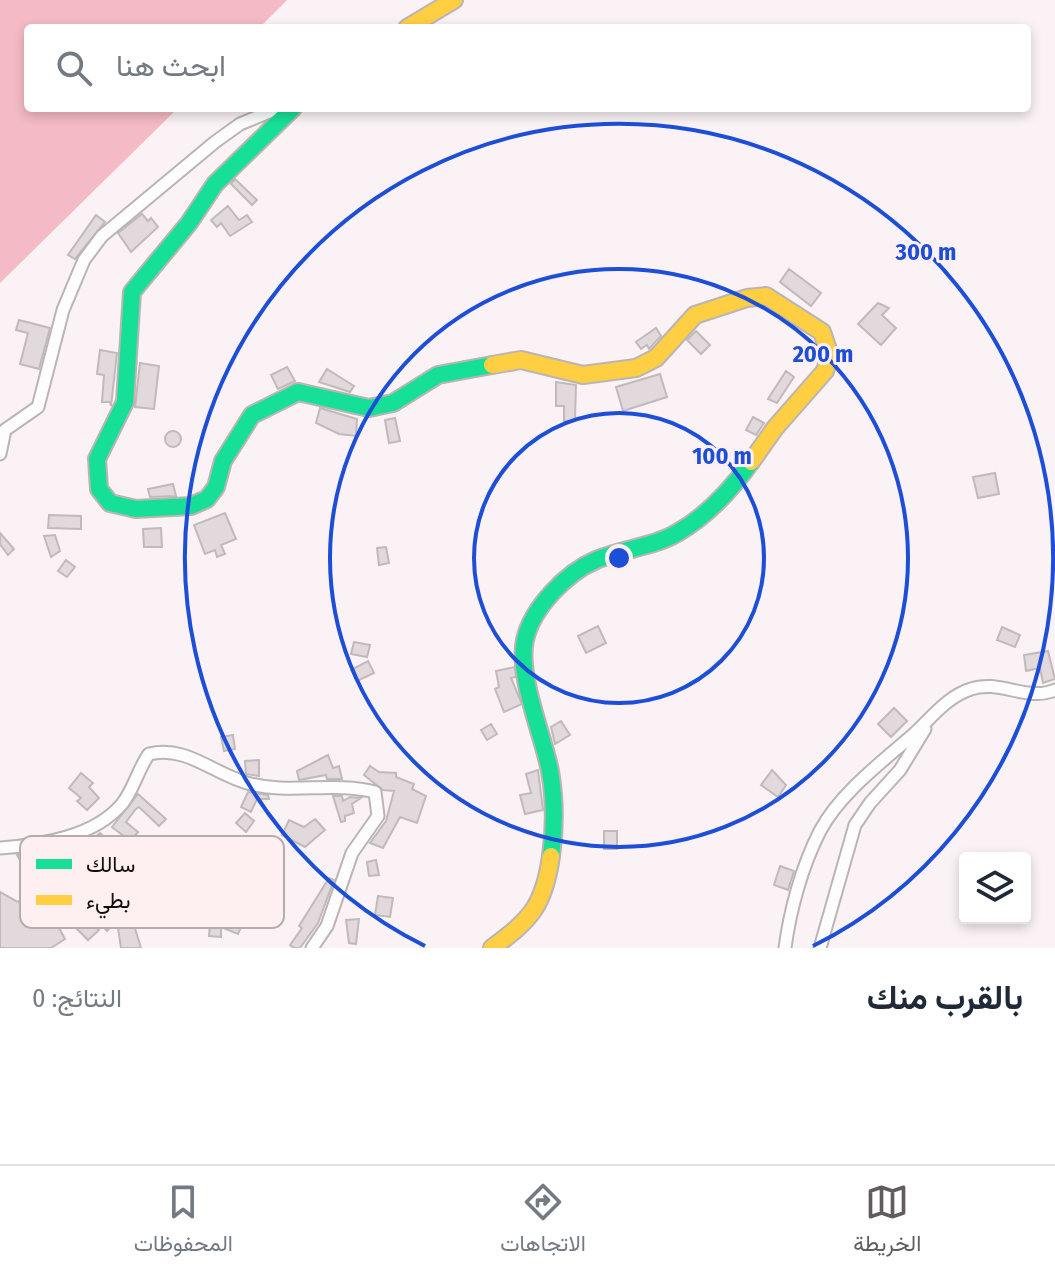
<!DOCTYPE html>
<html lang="ar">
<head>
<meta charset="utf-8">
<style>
  :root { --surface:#fff; --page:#f2f2f3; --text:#1f2937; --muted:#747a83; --line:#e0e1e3; --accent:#635c5e }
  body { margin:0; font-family:"Fira Sans Condensed",Vazirmatn,sans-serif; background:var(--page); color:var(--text); direction:rtl }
  .controls { position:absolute; right:24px; bottom:24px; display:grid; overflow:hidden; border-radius:8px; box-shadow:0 4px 12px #0003 }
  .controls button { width:72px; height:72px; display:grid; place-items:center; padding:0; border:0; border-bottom:2px solid var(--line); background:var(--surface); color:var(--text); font:40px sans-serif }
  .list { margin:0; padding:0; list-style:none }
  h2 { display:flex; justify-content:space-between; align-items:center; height:104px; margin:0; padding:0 32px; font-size:34px }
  h2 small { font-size:26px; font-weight:400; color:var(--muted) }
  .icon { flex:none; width:44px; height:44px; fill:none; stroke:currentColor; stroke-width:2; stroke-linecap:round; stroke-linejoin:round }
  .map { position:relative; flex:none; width:1055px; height:948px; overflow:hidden; direction:ltr }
  .search { position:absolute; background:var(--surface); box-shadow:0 4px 12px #0003; left:24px; right:24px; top:24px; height:88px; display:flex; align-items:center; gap:20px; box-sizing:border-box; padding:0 28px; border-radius:8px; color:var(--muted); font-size:30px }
  .sheet { height:216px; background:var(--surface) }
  nav { display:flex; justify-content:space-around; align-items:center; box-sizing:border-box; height:112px; border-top:2px solid var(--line); background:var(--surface); font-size:22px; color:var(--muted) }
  nav a { display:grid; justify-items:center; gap:4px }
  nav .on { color:var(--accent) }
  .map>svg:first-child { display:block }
</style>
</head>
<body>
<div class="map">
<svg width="1055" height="948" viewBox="0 0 1055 948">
  <rect width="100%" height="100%" fill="#faf2f4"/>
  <path fill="#f4bac5" d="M0,0H287L259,28H28V108H178L0,283Z"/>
  <path fill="#e1d9db" stroke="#c1babb" stroke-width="2" d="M235,179L257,200L252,205L231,184Z
    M228,206L239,220L247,215L252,222L230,236L221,223L217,227L211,220Z
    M142,214L148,221L151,218L158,227L131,252L118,233Z
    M96,215L105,222L75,259L68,255Z
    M789,269L821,293L811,306L780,282Z
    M878,303L889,308L882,315L896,328L881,345L858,324Z
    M19,320L50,328L39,369L20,364L28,333L16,330Z
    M656,328L661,336L649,349L647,345L641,349L636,342Z
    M696,331L710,345L701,354L687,340Z
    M100,350L117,353L111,406L110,402H102L104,375L97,374Z
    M140,363L159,366L154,409L135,407Z
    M287,367L295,381L278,389L271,375Z
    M327,369L354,386L350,392L319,382Z
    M786,371L794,377L777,403L768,399Z
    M660,374L667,397L623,411L616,387Z
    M556,382L576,385L575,421H564V406H556Z
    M320,408L357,419L356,436L339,434L316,423Z
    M753,417L764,423L756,435L746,430Z
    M395,418L400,441L389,443L385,420Z
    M165 439a8 8 0 1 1 16 0a8 8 0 1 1-16 0Z
    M995,473L999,494L978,498L973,477Z
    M173,484L176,496L150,497L148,489Z
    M225,513L236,539L221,545L225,554L217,557L215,550L205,554L194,525Z
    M49,515L81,516V529L48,528Z
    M161,528L162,547H144L143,529Z
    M0,533L14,549L8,555L0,544Z
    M55,535L60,551L51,557L44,536Z
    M386,547L389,563L379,565L377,548Z
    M66,560L75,567L67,577L58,571Z
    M598,626L606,643L586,653L578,636Z
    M1002,627L1020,635L1015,647L997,640Z
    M354,642L370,645L367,657L351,654Z
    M1048,651L1055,679L1043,683L1040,668L1026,671L1024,655Z
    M368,661L374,673L357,681L351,670Z
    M515,667L516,677L511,678L522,704L504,712L495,689L499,687L496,671Z
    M894,708L907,721L891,737L878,724Z
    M561,721L570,735L555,744L551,727Z
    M491,724L497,734L487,740L481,730Z
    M233,735L235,749L224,751L221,737Z
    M328,755L333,768L339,766L342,779H327L326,775L299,780L297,771Z
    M259,760V776L246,774L245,761Z
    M370,766L379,772L396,773V777L414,784L412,789L426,796L417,823L400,817L383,848L370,843L386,821L394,791L383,790L364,775Z
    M538,770L543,810L525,814L520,795L531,793L526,774Z
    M772,770L786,785L778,797L761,785Z
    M81,773L93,783L89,787L99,798L87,810L77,801L81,798L69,788Z
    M248,792L268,795L269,799H257L251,812L241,807Z
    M138,794L166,819L159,826L139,807L136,809L126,822L138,832L130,841L112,827Z
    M333,796H342L343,801L350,797L361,798L352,804L354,813L345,816V821L341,822Z
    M245,813L254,821L246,832L236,823Z
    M315,819L325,830L305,847L282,835L289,820L304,827Z
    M604,831H617V849H604Z
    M100,833L117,849L98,868L80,841L88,838L90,841Z
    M44,853L54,871L70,859L82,877L58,889L61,898L99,930L88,940L39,891L65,939L51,948H0V892L18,902L29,892L24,883L31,879L17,855L28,854L32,860Z
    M376,860L379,875L369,876L367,862Z
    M780,866L794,871L788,890L774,885Z
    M329,878L334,880L318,923L300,948H294L290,945L302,928L299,926Z
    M378,896L393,898L390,917L375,915Z
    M110,909L118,920L142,915L143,923L134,925L141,948H121L117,921L107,931L98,921Z
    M202,917L222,919L241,927L238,934L221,927V937L209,936L210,923Z
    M359,919L356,944L349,943L346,920Z"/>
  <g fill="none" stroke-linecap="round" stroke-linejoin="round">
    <defs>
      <path id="street" d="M0,454L5,430L38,407L63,310L84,260L102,236L215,142L240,124L279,108
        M0,848C41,845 94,837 122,804C134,789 138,769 149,754C186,745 212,773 247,783C289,795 333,781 375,792L378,816L352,853L327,926L312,948
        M785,948C790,910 802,866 820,831C840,793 883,761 914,734C931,718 948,696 971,689C999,679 1028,702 1055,690
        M820,948L855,825L870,803L900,770L925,729"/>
      <path id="fast" d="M293,108L215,184L189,223L132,292L125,402L97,459L99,489L110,503L136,509L191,506L207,499L216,487L223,461L252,415L298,392L369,408L393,403L438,375L492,365
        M551,856C555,828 555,800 550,771C543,735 517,675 525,640C532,608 566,573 596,560C622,549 653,547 677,533C707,516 731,490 751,462"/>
      <path id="slow" d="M407,28L454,0
        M492,365L521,360L583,375L636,368L656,358L695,315L747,298L766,296L822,332L830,356L825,371L775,428L751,462
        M492,948C531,919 544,906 551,856"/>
    </defs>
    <use href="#street" stroke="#bbb4b5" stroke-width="15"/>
    <use href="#fast" stroke="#bbb4b5" stroke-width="20"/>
    <use href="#slow" stroke="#bbb4b5" stroke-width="20"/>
    <use href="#street" stroke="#fefdfd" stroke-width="11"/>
    <use href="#fast" stroke="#16e098" stroke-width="16"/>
    <use href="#slow" stroke="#ffcf43" stroke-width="16"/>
  </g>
  <g fill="none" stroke="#1d4ed8" stroke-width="4">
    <circle cx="619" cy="558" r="145"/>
    <circle cx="619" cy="558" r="289"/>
    <path d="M425 946A434 434 0 1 1 813 946"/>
  </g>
  <rect x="20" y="836" width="264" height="92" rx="12" fill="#feeff1" stroke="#b7abad" stroke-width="2"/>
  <rect x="36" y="859" width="36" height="10" fill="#16e098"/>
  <rect x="36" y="895" width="36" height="10" fill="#ffcf43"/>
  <g font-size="22" fill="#120c0d">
    <text x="86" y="872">سالك</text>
    <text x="86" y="908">بطيء</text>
  </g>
  <circle cx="619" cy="558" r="12" fill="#1d4ed8" stroke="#feeff1" stroke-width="4"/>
  <g font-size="24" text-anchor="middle" font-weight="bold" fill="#1d4ed8" stroke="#feeff1" stroke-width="6" stroke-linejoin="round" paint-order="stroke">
    <text x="926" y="260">300 m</text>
    <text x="823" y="362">200 m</text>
    <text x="722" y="464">100 m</text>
  </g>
</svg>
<div class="controls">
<button><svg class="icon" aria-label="layers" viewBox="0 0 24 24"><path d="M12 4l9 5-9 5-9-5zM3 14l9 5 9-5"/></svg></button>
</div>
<div class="search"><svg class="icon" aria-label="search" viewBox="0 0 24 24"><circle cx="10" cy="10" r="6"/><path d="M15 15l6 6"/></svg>ابحث هنا</div>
</div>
<section class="sheet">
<h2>بالقرب منك<small>النتائج: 0</small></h2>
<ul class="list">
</ul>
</section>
<nav>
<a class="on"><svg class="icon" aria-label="map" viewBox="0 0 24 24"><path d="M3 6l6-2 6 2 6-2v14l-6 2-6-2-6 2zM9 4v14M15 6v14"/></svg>الخريطة</a>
<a><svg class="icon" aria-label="directions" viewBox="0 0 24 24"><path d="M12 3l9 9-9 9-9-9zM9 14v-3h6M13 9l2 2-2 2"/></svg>الاتجاهات</a>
<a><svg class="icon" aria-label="saved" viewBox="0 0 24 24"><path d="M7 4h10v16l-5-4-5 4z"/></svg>المحفوظات</a>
</nav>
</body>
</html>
